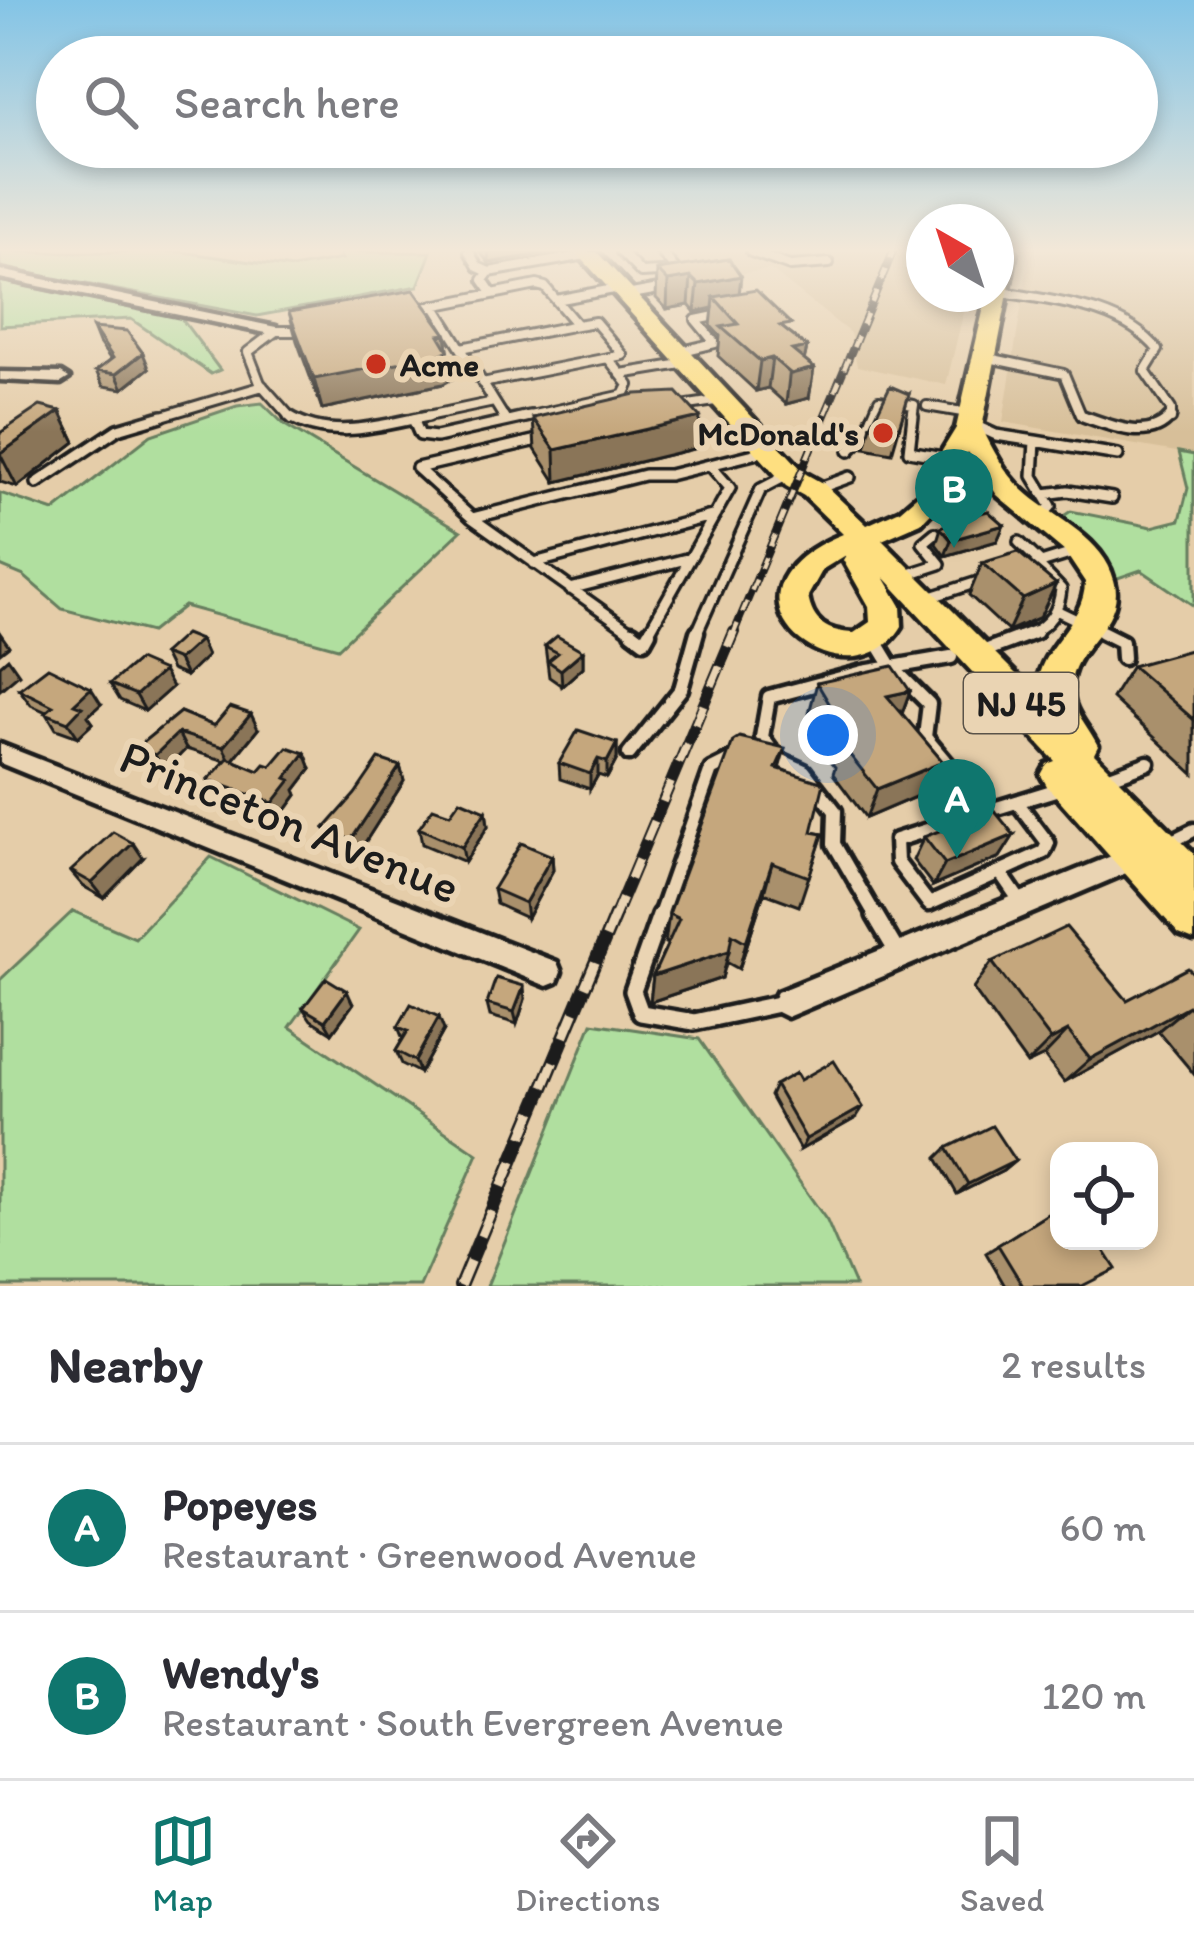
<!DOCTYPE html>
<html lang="en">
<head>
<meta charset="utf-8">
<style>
  :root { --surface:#fff; --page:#f7f7f7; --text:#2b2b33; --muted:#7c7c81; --line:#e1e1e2; --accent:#0f766e }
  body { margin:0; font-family:Itim,sans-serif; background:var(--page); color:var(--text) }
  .controls { position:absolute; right:36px; bottom:36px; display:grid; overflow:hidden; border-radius:24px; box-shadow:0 6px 18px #0003 }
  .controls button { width:108px; height:108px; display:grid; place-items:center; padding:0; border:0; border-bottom:3px solid var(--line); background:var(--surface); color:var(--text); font:60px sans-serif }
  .compass { position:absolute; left:906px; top:204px; width:108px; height:108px; border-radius:50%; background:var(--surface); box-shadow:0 6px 18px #0003; rotate:321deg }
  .you { position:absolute; left:828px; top:735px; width:42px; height:42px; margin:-30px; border:9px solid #fff; border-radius:50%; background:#1a73e8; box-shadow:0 0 0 18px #1a73e833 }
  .badge { display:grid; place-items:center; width:78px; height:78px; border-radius:50%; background:var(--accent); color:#fff; font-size:39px; font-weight:700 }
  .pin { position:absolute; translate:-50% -99px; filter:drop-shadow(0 3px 6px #0008) }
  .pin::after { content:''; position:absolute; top:63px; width:42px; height:36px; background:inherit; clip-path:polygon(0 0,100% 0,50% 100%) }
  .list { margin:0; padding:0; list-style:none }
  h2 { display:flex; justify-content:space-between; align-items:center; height:156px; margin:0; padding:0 48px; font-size:51px }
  h2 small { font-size:39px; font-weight:400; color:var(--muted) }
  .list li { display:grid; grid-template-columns:78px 1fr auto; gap:36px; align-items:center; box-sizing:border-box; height:168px; padding:0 48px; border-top:3px solid var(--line) }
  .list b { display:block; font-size:45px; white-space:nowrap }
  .list p { margin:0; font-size:39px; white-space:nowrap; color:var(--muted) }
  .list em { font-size:39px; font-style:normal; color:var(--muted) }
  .icon { flex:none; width:66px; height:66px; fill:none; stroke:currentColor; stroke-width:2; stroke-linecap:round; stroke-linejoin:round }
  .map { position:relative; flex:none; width:1194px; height:1286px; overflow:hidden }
  .search { position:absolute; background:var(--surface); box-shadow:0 6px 18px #0003; left:36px; right:36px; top:36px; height:132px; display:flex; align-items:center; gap:30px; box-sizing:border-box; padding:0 42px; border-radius:66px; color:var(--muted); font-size:45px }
  .sheet { height:492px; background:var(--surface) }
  nav { display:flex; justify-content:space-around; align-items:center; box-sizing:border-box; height:168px; border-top:3px solid var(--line); background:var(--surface); font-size:33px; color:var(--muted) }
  nav a { display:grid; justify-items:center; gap:6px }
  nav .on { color:var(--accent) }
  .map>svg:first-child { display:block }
</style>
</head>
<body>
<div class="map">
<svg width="1194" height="1286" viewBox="0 0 1194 1286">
  <rect width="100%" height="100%" fill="#e5cda9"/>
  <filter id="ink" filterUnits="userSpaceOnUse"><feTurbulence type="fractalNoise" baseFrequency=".00833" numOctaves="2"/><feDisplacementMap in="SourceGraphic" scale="24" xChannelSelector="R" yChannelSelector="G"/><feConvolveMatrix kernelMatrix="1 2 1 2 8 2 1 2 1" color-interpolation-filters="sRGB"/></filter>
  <g filter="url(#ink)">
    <path fill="#d7bf99" d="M683,252H924V294H968L946,385L857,366L850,333L771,270L706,277Z
      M1030,252H1194V455L1003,422Z"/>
    <path fill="#b0df9f" stroke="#667e5e" stroke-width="3" d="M0,252H183L292,268L342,259L338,252H431L418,286L257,316L0,268Z
      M0,281L181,318L220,370L211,374L131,319L0,326Z
      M262,403L285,425L461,531L338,648L184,606L151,632L62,609L24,576L0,566V493L54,511L151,435L237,406Z
      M1179,452L1194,455V606L1141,570L1115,579L1100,555L1059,519L1071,511L1152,527L1180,520L1188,488Z
      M211,857L359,930L290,1027L478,1154L420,1286H0V980L73,911L135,938Z
      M592,1023L699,1039L827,1221L855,1286H487Z"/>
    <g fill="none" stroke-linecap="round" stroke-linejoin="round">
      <defs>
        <path id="lane-far3" d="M469,252L478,267L489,272
          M621,252L641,273L677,271L661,252
          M751,252L790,266L829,263
          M997,291C1050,301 1122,305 1158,350L1145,371L1171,409V419
          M492,293L483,280L489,272L586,255
          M626,295L670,287
          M556,300L619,288
          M434,305L505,419
          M461,348L577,325
          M678,352L715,343L696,320L725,314
          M984,357L1064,374L1081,415L1091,419
          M621,374L688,363
          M482,383L608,358
          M927,406L968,413
          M675,407L722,400
          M152,419L263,386
          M292,419L260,383L248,352L276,331H308L537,285L545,287L577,325L595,322L623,355L608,358L629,385L624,395L517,419
          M413,419L494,402
          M871,419L879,400L914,405L912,419"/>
        <path id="lane-far2" d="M289,416C327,439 372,428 413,419L420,435L436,437L530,416
          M503,416L506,421
          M913,416L909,451L948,458
          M1083,416C1111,426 1150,443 1171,416
          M413,419L428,416
          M970,423L996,435L1035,441
          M546,438L417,468L472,518L644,475H669L766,451
          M849,451L865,435L873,416
          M37,483L118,429L162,416
          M817,489L850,477
          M1044,494L1068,491L1112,498
          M1042,516L1051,506L1033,476L1035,441L1118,455
          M472,518L636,635
          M1019,542L1041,563
          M534,563L715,515
          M1025,568L1076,552
          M903,576L940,564L923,543L935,533
          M570,589L690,558
          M928,598L984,580
          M1058,611L1108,635
          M647,635L730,488L710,465
          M696,635L761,489L788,475
          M1029,635C1049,624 1059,612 1061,589L1037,564"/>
        <path id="lane-far1" d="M632,632L644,641L649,632
          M1102,632L1122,642L1123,658
          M875,639L892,667L929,704L925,737L987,811L1065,787
          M982,652L1035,632
          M629,754L681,689L697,632
          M1110,777L1148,763
          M987,811L896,840L897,862L929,904L1044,852L1048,843L1017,802
          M1172,841L1194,830
          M1000,872L1022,904
          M659,918L711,770L739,756
          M877,918L834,844L835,811L804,771L778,759L762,737L769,697L863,672L951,657"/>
        <path id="lane" d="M660,915L633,991L641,1013L694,1022L783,1003
          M875,915L898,954"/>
        <path id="street" d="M0,270L276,327L283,331L276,335L0,278Z
          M0,372L61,373L69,378L61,383L0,380Z
          M0,744L557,962L561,972L557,982L547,986L537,982L0,763Z
          M1136,846L1145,849L1149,857L1145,865L787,1017L777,1012L772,1002L777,992Z"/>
        <path id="primary" d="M576,252H597L806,474L824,484L867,525L900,510L930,484L926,477L956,428L987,294H996V252H1016L982,428C993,450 1004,472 1023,490C1052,517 1103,537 1114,580C1127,625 1070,646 1071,688C1071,710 1089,727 1098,746L1094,754L1194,854V940L1179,934L1047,786L1041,775L1047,764L1055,761L884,577L901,606L902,626C850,714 690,595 843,534L804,496L786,486ZM968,452L997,495L1065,552L1085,582C1085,627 1031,650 1038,696L882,540L921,523L958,485L954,477ZM846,555L843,560L869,606L870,622L854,633C828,632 812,623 808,596L823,569Z"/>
      </defs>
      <use href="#lane-far3" stroke="#1c1c1c" stroke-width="14"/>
      <use href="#lane-far2" stroke="#1c1c1c" stroke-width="16"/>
      <use href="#lane-far1" stroke="#1c1c1c" stroke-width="21"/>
      <use href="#lane" stroke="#1c1c1c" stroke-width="24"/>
      <use href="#street" stroke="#1c1c1c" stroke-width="9"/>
      <use href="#primary" stroke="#1c1c1c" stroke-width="9"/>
      <use href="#lane-far3" stroke="#ead4b3" stroke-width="8"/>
      <use href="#lane-far2" stroke="#ead4b3" stroke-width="9"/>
      <use href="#lane-far1" stroke="#ead4b3" stroke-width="12"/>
      <use href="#lane" stroke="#ead4b3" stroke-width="15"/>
      <use href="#street" fill="#ead4b3" fill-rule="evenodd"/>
      <use href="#primary" fill="#fedf80" fill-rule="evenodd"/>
      <defs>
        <path id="rail-far2" d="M733,635L893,252"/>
        <path id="rail-far1" d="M614,918L734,632"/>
        <path id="rail" d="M460,1286L615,915"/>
      </defs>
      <use href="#rail-far2" stroke="#1c1c1c" stroke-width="8"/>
      <use href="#rail-far1" stroke="#1c1c1c" stroke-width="12"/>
      <use href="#rail" stroke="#1c1c1c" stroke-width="14"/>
      <use href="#rail-far2" stroke="#ead4b3" stroke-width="4.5" stroke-dasharray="12" stroke-linecap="butt"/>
      <use href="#rail-far1" stroke="#ead4b3" stroke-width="8" stroke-dasharray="21" stroke-linecap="butt"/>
      <use href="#rail" stroke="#ead4b3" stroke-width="9" stroke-dasharray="27" stroke-linecap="butt"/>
    </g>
    <path fill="#a9906c" stroke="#1c1c1c" stroke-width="3" d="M480,252H546V253L489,263Z
      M729,259L739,293L807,347L804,360L814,368L809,398L786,404L768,388L756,391L718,356L720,336L711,326L713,308L695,312L689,305L667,309L656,298L657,270Z
      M289,312L446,334L452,379L443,384L322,409L297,341Z
      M93,328L149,368L123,389L103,386L96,371L111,360L99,343Z
      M909,394L892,453L865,448L871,425Z
      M60,411L75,442L17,487L0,482V433Z
      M533,418L697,448L556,482L535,449Z
      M1004,525L997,541L945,556L936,544L941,528Z
      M982,563L1056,584L1040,617L1008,631L969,595Z
      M200,640L207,656L186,676L171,670L163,654Z
      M545,646L583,651V667L562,686L549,677Z
      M1194,654V774L1112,698L1132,666Z
      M817,683L910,691L902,714L943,762L929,791L866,818L833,774L835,767L818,746L821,734L809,713Z
      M110,684L172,687L145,711L120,700Z
      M19,689L101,704L88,716L93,723L78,737L56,729L46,712L31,705Z
      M180,712L214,726L258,729L233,760L259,771L305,753L311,769L295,790L297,795L280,818L217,796L208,780L226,761L186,749L164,771L147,763L137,747Z
      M617,743V759L607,778L598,775L590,789L560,779L559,763Z
      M785,748L779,769L812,832L823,834L799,906L764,893L739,969L726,962L722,978L650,1002L653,976L668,944L665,943L669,914Z
      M400,766L404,781L357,855L331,843L325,828Z
      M486,811L488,826L465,862L422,844L419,828L450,814Z
      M1014,835L1000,857L933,886L913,860L924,837Z
      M552,856L553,870L527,918L496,904L493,889Z
      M143,858L104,898L83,886L71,872Z
      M992,962L1127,1000L1194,974V1074L1158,1031L1064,1082L1044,1056L1027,1064L973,989Z
      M525,999L517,1024L490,1016L487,1004Z
      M353,1004L332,1033L311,1020L303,1008Z
      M398,1027L444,1030L420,1073L402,1064L396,1051L403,1039Z
      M800,1080L856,1118L800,1150L770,1096L775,1085Z
      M947,1148L1015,1161L1003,1171L957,1194L937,1158Z
      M1059,1207L1082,1286H1005L986,1253Z"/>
    <path fill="#8a7558" stroke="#1c1c1c" stroke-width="3" d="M488,252H546V253L489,263Z
      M741,276L738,304L714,297L713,308L695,312L698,284Z
      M691,277L689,305L667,309L668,281Z
      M446,334L452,379L443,384L322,409L314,379Z
      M807,347L802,371L814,368L809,398L786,404L792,350Z
      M143,353L149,368L123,389L116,374Z
      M772,358L768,388L756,391L760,361Z
      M60,411L75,442L17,487L0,454Z
      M700,417L697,448L556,482L555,450Z
      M1004,525L997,541L945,556L951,540Z
      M1056,584L1040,617L1008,631L1023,599Z
      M0,633L9,646L0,653Z
      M200,640L207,656L186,676L178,660Z
      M583,651V667L562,686L561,670Z
      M8,658L19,674L0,690V665Z
      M163,671L172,687L145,711L136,695Z
      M91,688L101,704L88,716L93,723L78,737L68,722L74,704Z
      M910,691L899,721L887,696Z
      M251,714L258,729L231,762L223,747Z
      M178,733L186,749L164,771L155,755Z
      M617,743V759L607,778V762Z
      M305,753L311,769L295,790L297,795L280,818L273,803L286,778Z
      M598,759V775L590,789V774Z
      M943,762L929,791L866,818L877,789Z
      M400,766L404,781L357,855L351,840Z
      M486,811L488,826L465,862L462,847Z
      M1014,835L1000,857L933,886L945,864Z
      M133,843L143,858L104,898L92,883Z
      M552,856L553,870L527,918L525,903Z
      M772,863L764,893L739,969L746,942Z
      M729,951L722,978L650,1002L653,976Z
      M524,986L525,999L517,1024L514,1012Z
      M347,991L353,1004L332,1033L325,1021Z
      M1188,1006L1158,1031L1064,1082L1090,1059Z
      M439,1017L444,1030L420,1073L415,1061Z
      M1068,1031L1044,1056L1027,1064L1051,1040Z
      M863,1107L856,1118L800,1150L806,1139Z
      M1015,1161L1003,1171L957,1194L968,1184Z"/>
    <path fill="#c5a77d" stroke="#1c1c1c" stroke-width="3" d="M729,259L741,276L698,284L691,277L668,281L657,270Z
      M414,290L446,334L439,335L448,350L439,355L314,379L289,312Z
      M756,290L791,324L780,326L807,347L792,350L814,368L791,374L772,358L760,361L721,327L738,324L714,297Z
      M93,328L127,331L143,353L116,374L96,371L113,358Z
      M890,386L909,394L898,430L871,425Z
      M677,392L700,417L555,450L533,418L636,394Z
      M40,406L60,411L0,454V433Z
      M988,511L1004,525L951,540L941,528L949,521Z
      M1018,552L1056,584L1023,599L982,563Z
      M185,634L200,640L178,660L163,654Z
      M557,636L583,651L561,670L548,661L558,653L545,646Z
      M1190,650L1194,654V720L1132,666Z
      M138,660L163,671L136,695L110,684Z
      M893,666L910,691L887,696L943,762L877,789L842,745L849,743L826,717L836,715L817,683Z
      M48,667L91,688L74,704L82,707L68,722L45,713L53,706L19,689Z
      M230,707L251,714L223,747L178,733L155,755L137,747L180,712L214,726Z
      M578,730L617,743L607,762L598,759L590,774L559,763Z
      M739,737L785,748L776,768L824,783L812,832L823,834L809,877L772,863L746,942L732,934L729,951L653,976L679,919L669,914L733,741Z
      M287,747L305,753L286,778L291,780L273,803L208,780L228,758L259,771L265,764L271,766Z
      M379,759L400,766L351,840L325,828L355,794Z
      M460,800L486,811L462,847L419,828L433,808L450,814Z
      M993,809L1014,835L945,864L924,837Z
      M113,832L133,843L92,883L71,871Z
      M521,843L552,856L525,903L493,889Z
      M1066,927L1127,1000L1188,968L1194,974V1012L1188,1006L1090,1059L1068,1031L1051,1040L992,962Z
      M326,978L347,991L325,1021L303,1008Z
      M496,978L524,986L514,1012L487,1004Z
      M411,1004L439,1017L415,1061L396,1051L408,1031L398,1027Z
      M834,1061L863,1107L806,1139L775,1085L796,1073L800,1080Z
      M992,1126L1015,1161L968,1184L947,1148Z
      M1059,1207V1241H1098L1116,1269L1082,1286H1023L998,1245Z"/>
  </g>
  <linearGradient id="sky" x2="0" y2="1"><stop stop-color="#83c4e6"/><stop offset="0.58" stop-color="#f3e8d8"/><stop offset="1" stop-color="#f3e8d8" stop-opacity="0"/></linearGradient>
  <rect width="1194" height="432" fill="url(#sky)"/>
  <g fill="#c8321e" stroke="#ead4b3" stroke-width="4.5">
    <circle cx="376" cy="364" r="12"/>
    <circle cx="883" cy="433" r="12"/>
  </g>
  <g text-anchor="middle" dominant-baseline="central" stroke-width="12" stroke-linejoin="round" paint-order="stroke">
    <g font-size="33" font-weight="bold" fill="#1c1c1c" stroke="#ead4b3" text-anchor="start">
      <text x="400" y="364">Acme</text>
      <text x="859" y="433" text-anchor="end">McDonald's</text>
    </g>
    <rect fill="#ead4b3" stroke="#5a5349" stroke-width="3" x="964" y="673" width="114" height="60" rx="9"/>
    <g font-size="36" font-weight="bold" fill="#1c1c1c">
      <text x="1021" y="703">NJ 45</text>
    </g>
    <g font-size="48" fill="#1c1c1c" stroke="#ead4b3">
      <text transform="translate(290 821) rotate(22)">Princeton Avenue</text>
    </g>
  </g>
</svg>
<div class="controls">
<button><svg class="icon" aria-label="locate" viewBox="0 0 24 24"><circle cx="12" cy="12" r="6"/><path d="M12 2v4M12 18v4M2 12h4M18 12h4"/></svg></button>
</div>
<svg class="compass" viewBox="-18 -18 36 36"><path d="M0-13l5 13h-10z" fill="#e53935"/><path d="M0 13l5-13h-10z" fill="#7c7c81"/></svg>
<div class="you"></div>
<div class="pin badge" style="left:957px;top:858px">A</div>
<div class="pin badge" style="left:954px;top:548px">B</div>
<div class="search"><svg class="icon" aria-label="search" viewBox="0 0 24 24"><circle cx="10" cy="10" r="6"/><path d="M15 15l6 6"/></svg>Search here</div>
</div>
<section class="sheet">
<h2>Nearby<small>2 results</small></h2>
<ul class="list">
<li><span class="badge">A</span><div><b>Popeyes</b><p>Restaurant · Greenwood Avenue</p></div><em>60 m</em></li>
<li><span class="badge">B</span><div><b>Wendy's</b><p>Restaurant · South Evergreen Avenue</p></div><em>120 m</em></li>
</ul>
</section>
<nav>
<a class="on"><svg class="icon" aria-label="map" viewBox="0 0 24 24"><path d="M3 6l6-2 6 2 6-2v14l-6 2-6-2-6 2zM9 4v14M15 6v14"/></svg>Map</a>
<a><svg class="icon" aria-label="directions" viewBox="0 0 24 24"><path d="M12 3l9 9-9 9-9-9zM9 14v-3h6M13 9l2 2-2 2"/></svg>Directions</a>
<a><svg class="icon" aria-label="saved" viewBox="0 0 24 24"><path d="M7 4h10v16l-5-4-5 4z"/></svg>Saved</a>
</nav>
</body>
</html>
